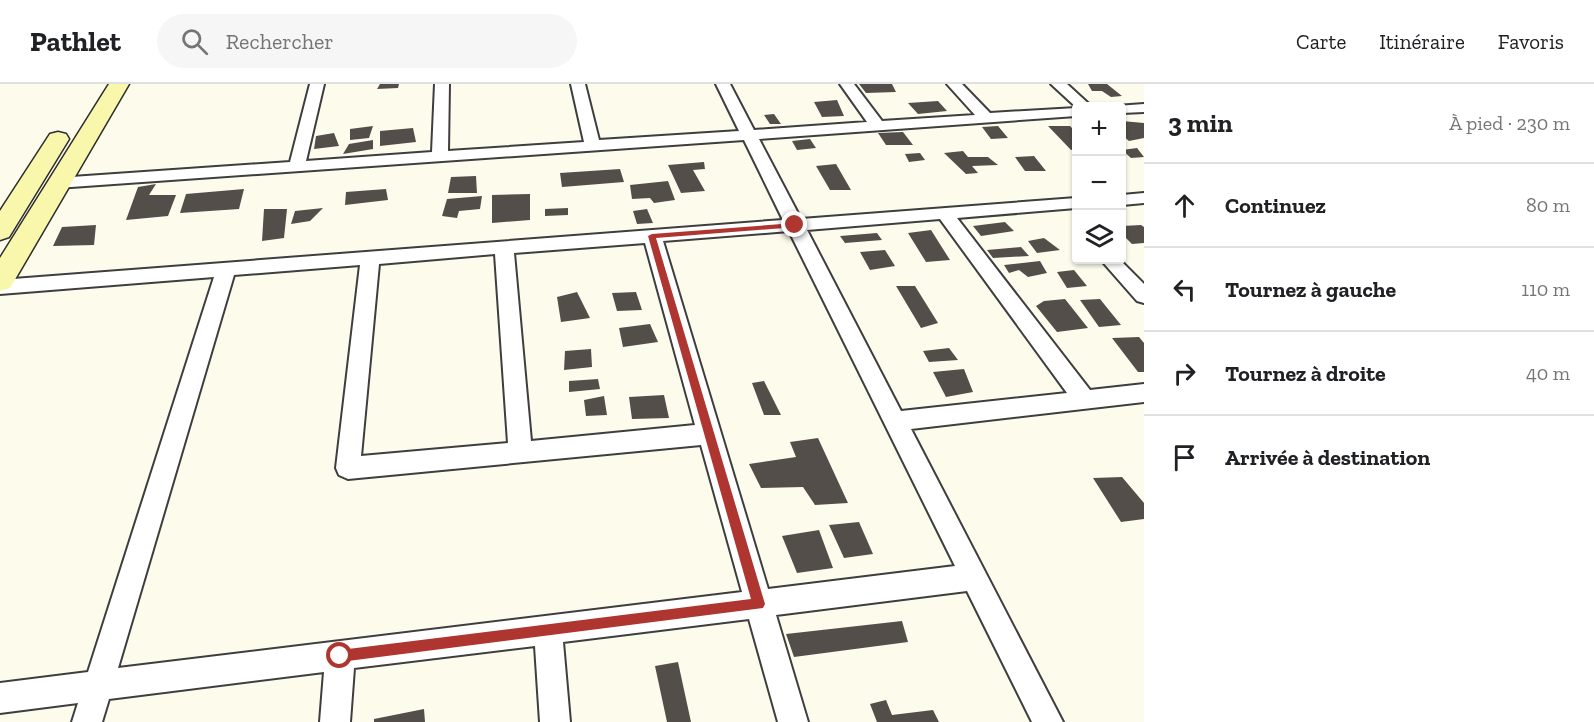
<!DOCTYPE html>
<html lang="fr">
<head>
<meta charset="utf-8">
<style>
  :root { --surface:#fff; --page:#f6f6f6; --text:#202124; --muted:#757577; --line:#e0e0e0 }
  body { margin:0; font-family:"Zilla Slab",serif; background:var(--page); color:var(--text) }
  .controls { position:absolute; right:18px; top:18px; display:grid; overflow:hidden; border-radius:6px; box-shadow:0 2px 4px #0004 }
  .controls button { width:54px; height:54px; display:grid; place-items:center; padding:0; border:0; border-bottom:2px solid var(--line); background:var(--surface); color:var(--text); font:30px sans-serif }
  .stop { position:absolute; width:18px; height:18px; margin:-14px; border:4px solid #af3630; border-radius:50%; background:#fff }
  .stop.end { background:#af3630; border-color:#fff; box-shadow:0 2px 6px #0008 }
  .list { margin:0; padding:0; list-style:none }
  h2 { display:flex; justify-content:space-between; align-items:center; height:78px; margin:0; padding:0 24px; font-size:26px }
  h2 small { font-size:20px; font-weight:400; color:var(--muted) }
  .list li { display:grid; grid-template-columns:39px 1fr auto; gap:18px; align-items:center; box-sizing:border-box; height:84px; padding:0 24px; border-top:2px solid var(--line) }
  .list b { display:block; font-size:22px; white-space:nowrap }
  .list em { font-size:20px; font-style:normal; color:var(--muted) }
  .icon { flex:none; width:33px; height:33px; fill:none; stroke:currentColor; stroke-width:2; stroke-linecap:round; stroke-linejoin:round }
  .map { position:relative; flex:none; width:1144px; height:638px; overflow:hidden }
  header { display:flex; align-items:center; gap:36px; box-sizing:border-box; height:84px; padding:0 30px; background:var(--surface); border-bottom:2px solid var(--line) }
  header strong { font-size:28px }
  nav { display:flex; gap:33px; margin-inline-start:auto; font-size:21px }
  .search { width:420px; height:54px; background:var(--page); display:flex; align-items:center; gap:15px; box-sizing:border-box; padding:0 21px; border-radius:33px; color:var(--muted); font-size:22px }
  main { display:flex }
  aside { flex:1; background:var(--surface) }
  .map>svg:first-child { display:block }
</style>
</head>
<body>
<header>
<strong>Pathlet</strong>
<div class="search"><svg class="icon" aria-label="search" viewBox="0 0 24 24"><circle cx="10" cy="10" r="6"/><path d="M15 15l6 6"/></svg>Rechercher</div>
<nav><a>Carte</a><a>Itinéraire</a><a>Favoris</a></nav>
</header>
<main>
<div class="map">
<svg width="1144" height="638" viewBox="0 0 1144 638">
  <rect width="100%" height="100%" fill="#fdfcec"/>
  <path fill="#534e49" d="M380,0H399L398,4L377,5Z
    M859,0H892L896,8L866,9Z
    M1088,0H1107L1122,12L1111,13L1102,7H1092Z
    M837,16L844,32L822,33L814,18Z
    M938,17L947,27L918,30L908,19Z
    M774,30L781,40H770L764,31Z
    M1122,37L1144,39V54L1129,57L1122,51Z
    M373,42L369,54L350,56V45Z
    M998,42L1008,54L991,55L982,43Z
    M1048,42H1070L1076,48V65L1071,66Z
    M413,44L416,58L380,62V47Z
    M903,48L913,61H886L878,49Z
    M334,49L339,62L314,65L316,52Z
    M810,55L816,64L797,66L792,57Z
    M373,56V65L343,70L349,60Z
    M1137,64L1144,73L1131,74L1122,66Z
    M963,67L968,73H988L998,81L972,82L978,89L966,90L944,69Z
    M920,69L925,76L909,78L905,70Z
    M1034,72L1046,87H1025L1015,73Z
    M704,78L705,85L693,86L705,107L681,109L668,81Z
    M836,80L851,106H830L816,82Z
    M620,85L624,98L562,103L560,89Z
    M476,92L477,109H448L451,93Z
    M668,97L675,116L654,119L650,114L632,115L630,101Z
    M156,100L149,111H176L168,132L126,136L138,103Z
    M244,105L239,125L180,129L186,110Z
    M386,105L388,116L345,121L346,108Z
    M530,110V136L492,139V111Z
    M482,112L480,125L459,127L457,134L442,132L447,115Z
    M323,124L310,137L291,140L295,127Z
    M568,124V131L545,132V125Z
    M264,125H287L284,154L262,157Z
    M647,125L653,139L637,140L633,127Z
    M1005,138L1014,147L981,152L973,142Z
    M96,141L94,161L53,162L62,143Z
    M1141,141L1144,143V159L1132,160L1122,150V142Z
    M931,146L950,176L926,178L908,149Z
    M877,149L882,156L845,159L840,152Z
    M1044,154L1060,166L1037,169L1028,157Z
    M1021,163L1029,172L993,174L987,166Z
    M885,166L895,182L870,186L860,168Z
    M1040,177L1047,189L1028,193L1019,186L1009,189L1004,181Z
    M1074,186L1087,202L1067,204L1057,188Z
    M896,202H915L938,239L921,244Z
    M577,208L590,234L561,238L557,213Z
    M636,208L642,226L617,227L612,209Z
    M1065,215L1088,244L1057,248L1036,222L1044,217Z
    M1100,215L1121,241L1099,243L1080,216Z
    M650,240L658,258L623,263L619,244Z
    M1139,253L1144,259V288H1138L1112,254Z
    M949,264L958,276L929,278L923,267Z
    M591,265L592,283L564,286L565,267Z
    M964,285L973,308L946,313L933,288Z
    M598,295L600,305L569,308V297Z
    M764,297L781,331H764L752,299Z
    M664,311L669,334L632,335L629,313Z
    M604,312L607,331L586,332L584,316Z
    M818,354L848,419L815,421L803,403L761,404L749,380L796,373L790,358Z
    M1122,393L1144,419V435L1121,438L1093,394Z
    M859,438L873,470L844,474L829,441Z
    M819,446L833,484L797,489L782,452Z
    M902,537L908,558L794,573L786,550Z
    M678,578L691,638H667L655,582Z
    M886,616L892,631L933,626L939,638H877L870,620Z
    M424,625L425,638H374V635Z"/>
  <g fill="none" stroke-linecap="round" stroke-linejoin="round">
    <defs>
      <path id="minor" d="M310,0H324L306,77L432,68L435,0H449L448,67L584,58L571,0H585L599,56L739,47L716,0H730L754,46L867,38L840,0H854L882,37L975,31L947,0H962L990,29L1076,24V32L759,55L801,135L1076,114V124L957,134L1090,306L1144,300V318L911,345L1063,638H1032L967,507L776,531L808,638H778L749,535L563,558L570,638H540L535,562L354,584L350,638H320L324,588L109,615L102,638H72L78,619L0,629V599L88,588L214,193L0,210V196L783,136L744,56L57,104L49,99L57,94L290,78ZM940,135L1067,309L901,327L807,146ZM789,147L955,482L768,505L663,157ZM645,159L695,341L531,357L514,169ZM495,170L508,359L361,372L379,180ZM360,181L336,384L339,391L348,395L701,361L742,508L118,584L234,191Z
        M1051,0H1067L1091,22L1076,23Z
        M1144,20V28L1122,29V22H1116Z
        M1144,109V119L1122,121V111Z
        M1101,176H1120L1144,200V219L1137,217Z"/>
      <path id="secondary" d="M109,0H129L10,204L0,207V174Z
        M58,48L66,50L69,55L9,153L0,156V127L50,50Z"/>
    </defs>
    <use href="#minor" stroke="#3e3e3e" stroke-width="4"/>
    <use href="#secondary" stroke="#2d2d2d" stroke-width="3"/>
    <use href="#minor" fill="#fff" fill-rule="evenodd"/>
    <use href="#secondary" fill="#f8f7ac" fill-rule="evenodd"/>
  </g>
  <path fill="#af3630" d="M795,139L797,143L656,154L765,520L763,524L340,578L336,577L334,572L340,566L751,515L648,152L652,150Z"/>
</svg>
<div class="controls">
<button>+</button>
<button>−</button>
<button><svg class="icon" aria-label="layers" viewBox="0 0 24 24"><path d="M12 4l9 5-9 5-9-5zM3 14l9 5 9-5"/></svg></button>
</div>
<div class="stop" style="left:340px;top:572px"></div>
<div class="stop end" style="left:795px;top:141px"></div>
</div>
<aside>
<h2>3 min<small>À pied · 230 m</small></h2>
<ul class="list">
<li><svg class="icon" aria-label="ahead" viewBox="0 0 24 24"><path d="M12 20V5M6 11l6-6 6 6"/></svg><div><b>Continuez</b></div><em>80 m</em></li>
<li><svg class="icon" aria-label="left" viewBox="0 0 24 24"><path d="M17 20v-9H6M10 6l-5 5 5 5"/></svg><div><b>Tournez à gauche</b></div><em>110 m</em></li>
<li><svg class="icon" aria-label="right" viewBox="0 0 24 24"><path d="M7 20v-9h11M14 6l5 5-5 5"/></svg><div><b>Tournez à droite</b></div><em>40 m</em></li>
<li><svg class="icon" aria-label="arrive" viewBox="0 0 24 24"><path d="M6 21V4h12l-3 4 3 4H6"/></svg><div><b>Arrivée à destination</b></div></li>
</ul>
</aside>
</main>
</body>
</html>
